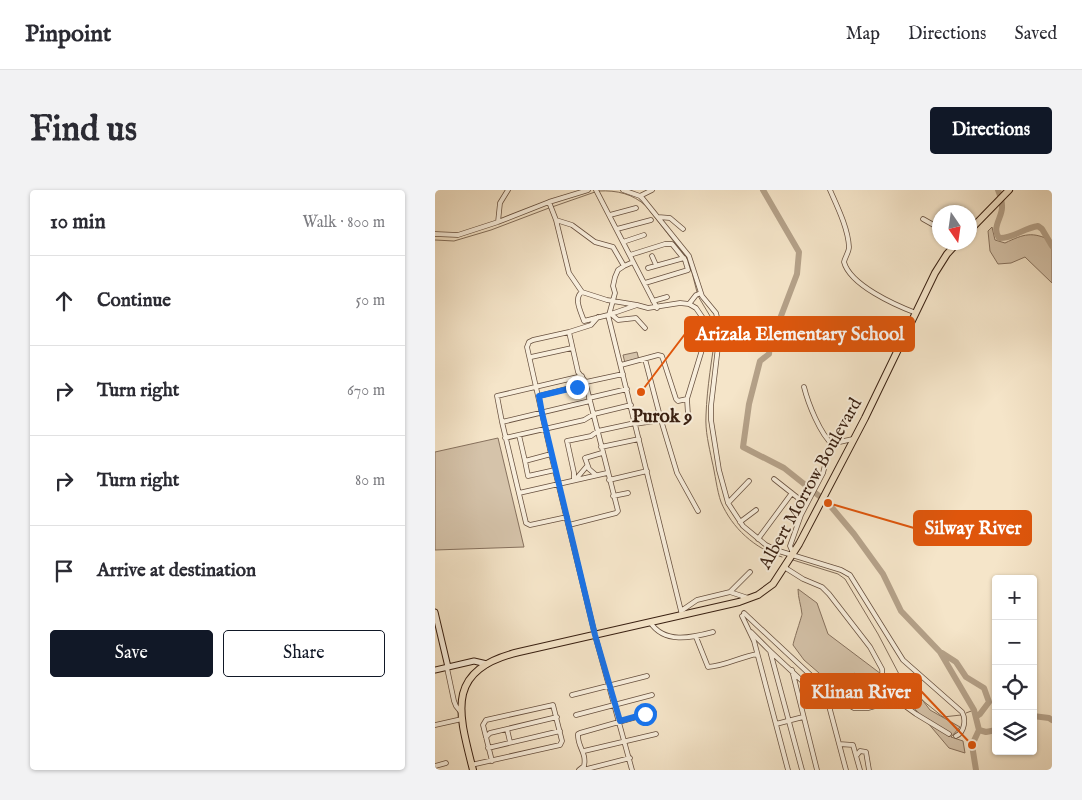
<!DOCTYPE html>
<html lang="en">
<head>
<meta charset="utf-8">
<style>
  :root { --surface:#fff; --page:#f2f2f3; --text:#2b2b33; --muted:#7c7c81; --line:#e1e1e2; --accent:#111827 }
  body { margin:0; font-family:"IM FELL English",serif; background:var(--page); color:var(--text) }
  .controls { position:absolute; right:15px; bottom:15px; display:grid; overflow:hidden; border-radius:5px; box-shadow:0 1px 4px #0004 }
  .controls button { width:45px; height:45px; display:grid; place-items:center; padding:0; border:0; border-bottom:1px solid var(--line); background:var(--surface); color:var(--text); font:25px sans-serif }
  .compass { position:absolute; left:497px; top:15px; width:45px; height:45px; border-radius:50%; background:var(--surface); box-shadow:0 1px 4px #0004; rotate:167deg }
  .stop { position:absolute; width:15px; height:15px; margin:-11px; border:4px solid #1a73e8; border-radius:50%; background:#fff }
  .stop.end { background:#1a73e8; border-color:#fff; box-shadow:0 1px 5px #0008 }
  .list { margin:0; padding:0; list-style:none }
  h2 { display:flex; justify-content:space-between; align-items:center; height:65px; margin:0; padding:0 20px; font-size:21px }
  h2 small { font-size:16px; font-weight:400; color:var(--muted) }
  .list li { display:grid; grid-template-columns:32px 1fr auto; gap:15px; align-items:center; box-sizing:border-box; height:90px; padding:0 20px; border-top:1px solid var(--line) }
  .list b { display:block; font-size:19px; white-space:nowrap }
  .list em { font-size:16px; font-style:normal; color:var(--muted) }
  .actions { display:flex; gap:10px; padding:15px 20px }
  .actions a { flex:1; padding:11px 0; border:1px solid var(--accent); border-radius:5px; text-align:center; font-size:18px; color:var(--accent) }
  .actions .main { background:var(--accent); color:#fff }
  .icon { flex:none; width:28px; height:28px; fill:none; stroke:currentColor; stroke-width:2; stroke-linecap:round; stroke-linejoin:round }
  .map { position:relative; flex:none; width:617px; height:580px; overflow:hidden; border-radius:5px }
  header { display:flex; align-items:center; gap:30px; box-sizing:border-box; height:70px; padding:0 25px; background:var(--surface); border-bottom:1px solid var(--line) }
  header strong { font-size:24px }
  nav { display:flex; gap:28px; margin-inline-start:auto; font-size:18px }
  .intro { display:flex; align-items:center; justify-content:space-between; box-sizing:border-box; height:120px; padding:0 30px }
  h1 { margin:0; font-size:35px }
  .button { padding:12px 22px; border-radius:5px; background:var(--accent); color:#fff; font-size:18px; font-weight:700 }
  main { display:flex; gap:30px; padding:0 30px }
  aside { flex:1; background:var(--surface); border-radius:5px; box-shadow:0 1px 4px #0004 }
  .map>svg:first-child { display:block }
</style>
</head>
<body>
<header>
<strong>Pinpoint</strong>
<nav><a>Map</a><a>Directions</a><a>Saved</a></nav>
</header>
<div class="intro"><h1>Find us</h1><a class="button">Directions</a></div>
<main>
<aside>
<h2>10 min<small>Walk · 800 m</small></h2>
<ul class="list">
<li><svg class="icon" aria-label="ahead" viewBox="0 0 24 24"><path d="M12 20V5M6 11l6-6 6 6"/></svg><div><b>Continue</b></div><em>50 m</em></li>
<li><svg class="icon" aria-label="right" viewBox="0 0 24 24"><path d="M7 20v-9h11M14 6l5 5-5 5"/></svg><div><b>Turn right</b></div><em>670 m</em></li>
<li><svg class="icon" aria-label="right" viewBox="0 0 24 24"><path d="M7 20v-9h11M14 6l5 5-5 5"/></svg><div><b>Turn right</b></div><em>80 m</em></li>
<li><svg class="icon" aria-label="arrive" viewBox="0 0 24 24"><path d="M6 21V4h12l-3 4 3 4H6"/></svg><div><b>Arrive at destination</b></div></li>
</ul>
<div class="actions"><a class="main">Save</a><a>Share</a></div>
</aside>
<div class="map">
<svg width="617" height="580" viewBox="0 0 617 580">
  <rect width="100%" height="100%" fill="#f5e5c9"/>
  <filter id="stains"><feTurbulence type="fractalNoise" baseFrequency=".004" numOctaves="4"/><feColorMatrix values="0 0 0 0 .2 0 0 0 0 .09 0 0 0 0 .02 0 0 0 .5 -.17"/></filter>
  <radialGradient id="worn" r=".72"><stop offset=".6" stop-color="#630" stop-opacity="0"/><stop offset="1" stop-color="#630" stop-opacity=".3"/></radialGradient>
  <path fill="#d5c3aa" stroke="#86715e" d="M557,37L560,50L570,53C589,44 597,41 617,51V93L590,67L576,73L563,74L555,61L553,41Z
    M202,162L204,170L190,173L188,165Z
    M63,248L89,357L0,360V262Z
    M363,399L382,413L393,444L458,493L470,487L495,520L525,537L516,547L528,551L530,563L514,558L492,532L477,516L465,507L449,506L419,483L414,509L369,470L358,455C359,449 367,426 367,424C366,415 363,408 363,399Z"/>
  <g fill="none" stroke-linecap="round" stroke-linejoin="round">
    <path stroke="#836e5a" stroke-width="1" d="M164,1C182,0 198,4 211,16L254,71L263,106L278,131
      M117,17L160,2
      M0,50L19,51L56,40L114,18
      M280,135L281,141C277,168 272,197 271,225C270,241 274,256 277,271C280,283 282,301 286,312C297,338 320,359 347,367
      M358,370L403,384L410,389L443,444L465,486L482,506L508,527L526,525
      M531,523L539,520"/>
    <path stroke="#b5a28a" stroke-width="6" d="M328,0L364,62L362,84L335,155L334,164L325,171L314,214L308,257L349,278L393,313L419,344L448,384L466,421L505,462L539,520L544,540L551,542L561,540
      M563,0C565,5 567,11 567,16C568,27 556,37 564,48C577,49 589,38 603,36L607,39L617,56
      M507,463L521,472L531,487L549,498L554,512L545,524L542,526
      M598,526L614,528L617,530
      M541,580L537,555L544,540"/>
    <defs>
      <path id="street" d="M161,0L222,118
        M188,0L205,6L208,9L254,66L267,106L281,123L285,140L276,216V230L284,280L293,313L308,336L331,355L344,361L406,380L415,385L468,470L527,522C531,529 530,542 521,546
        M395,0C402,16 413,38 414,57C414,62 410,67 409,72C415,95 460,115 481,123
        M205,6L217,0
        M114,12L121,30L134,83L147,102
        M175,25L201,18
        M223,27L235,28L248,39
        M488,29L504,38
        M121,30L137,35L160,52L178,57L189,76L198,72
        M63,32L65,13L73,0
        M182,39L216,30
        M0,44L23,45L63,32L114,12L153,0
        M188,52L209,45
        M195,65L230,54H237L250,70L253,80
        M217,66L221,75
        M213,78L249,68
        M210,93L253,80
        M218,111L232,107
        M254,114L261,105L266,103
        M202,115L173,125L247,425
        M176,124L183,130L201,128L210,138
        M173,125L149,131C146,122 138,108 147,102L172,110L202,115L213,118L245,113L254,114L261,118L274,137
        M174,125L180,103L178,96L180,87L183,80L189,76
        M134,142L156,135L163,127
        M96,167L137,158
        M210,169L226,230L235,228
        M186,175L223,165L227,166L241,209L243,211L252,209L273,140L274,137L283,129
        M151,192L188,184
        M369,197C373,213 385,244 398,255
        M104,206L151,194
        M154,208L192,199
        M252,209L253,225
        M67,232L62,206L147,186
        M200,234L226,230L242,283L263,321
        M84,245L90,271L116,264
        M70,248L149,230L159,224L196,215
        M166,257L204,249
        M90,271L93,286L120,280
        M161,285L154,279L150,268L167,263
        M141,289L152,276
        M339,289L363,308L369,316
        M139,290V283L132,251L156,246L163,241L200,233
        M174,290L212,281
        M84,303L172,283
        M178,306L193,303
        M293,313L314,291
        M132,327L95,335L91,333L67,232L155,211
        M305,332L321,320
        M134,335L181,323L183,321L150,191L143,182L134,142L98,150L94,152L92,157L116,264L160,445L197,580
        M323,349L357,303
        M358,363L355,356L366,325L388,283L394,259L400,253L418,249
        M295,402L315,382
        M246,421L262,410L295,402L313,408
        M309,423L384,493C406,505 408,492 428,487L441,491C446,489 448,484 447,479L435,457L394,404L387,397L368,389L349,377
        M307,426L319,451L353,580
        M215,432C229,454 256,448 278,442
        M316,442L335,461L367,580
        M261,447L273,477C290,476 305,467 322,464
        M335,461L394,516L411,580
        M12,478L19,511L21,516L25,521
        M357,480L382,580
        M396,499L410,513L419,518H433L458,511H463L481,524L514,544
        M137,505L212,486
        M141,525L217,505
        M341,534L368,527
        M0,535L27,529
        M72,539L75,552
        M51,547L55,543L122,527
        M404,554L418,555L425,580
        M53,558L125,541
        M149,561L221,544
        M422,565L425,561L431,562L434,580
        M36,575L125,555L127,551L118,515L51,530L48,535L57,571
        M0,576L11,573
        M144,580L149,576C152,562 142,557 143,544L145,543L219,522
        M148,580L195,568"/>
      <path id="secondary" d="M0,422L13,477
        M0,480L39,471L52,474"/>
      <path id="highway" d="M534,41L574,0
        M38,580C23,521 10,480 84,462L304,412L323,405L338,394L364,354L430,228L500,83L512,64L523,52"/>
    </defs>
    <use href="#street" stroke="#67503f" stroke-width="5.5"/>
    <use href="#secondary" stroke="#381f11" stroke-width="7"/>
    <use href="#highway" stroke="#381f11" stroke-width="8"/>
    <use href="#street" stroke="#f8eedc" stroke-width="4"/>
    <use href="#secondary" stroke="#f8eedc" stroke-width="5"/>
    <use href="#highway" stroke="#f5e5c9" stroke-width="6"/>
  </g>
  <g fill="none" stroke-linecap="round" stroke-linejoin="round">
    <path stroke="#1a73e8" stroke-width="6" d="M142,197L104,206L107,223L160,445L185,531L210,524"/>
  </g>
  <g text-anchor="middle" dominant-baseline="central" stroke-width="4" stroke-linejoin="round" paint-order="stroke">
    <g font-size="18" fill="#381f11" stroke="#f8eedc">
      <text transform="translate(376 294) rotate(-61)">Albert Morrow Boulevard</text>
    </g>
    <g font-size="19" font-weight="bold" fill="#381f11" stroke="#f8eedc">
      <text x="227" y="227">Purok 9</text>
    </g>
  </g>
  <path fill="none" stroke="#df560c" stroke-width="2" d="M206 202L250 144M393 313L479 338M537 555L486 501"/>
  <g fill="#df560c" stroke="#f8eedc" stroke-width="2">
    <circle cx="206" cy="202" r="5"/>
    <circle cx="393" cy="313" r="5"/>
    <circle cx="537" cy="555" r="5"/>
  </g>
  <g fill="#df560c" stroke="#df560c" stroke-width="2">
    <rect x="250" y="127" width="229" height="34" rx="5"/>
    <rect x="479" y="321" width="117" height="34" rx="5"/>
    <rect x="366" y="484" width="120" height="34" rx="5"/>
  </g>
  <g font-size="19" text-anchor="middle" font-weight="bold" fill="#fff">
    <text x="365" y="150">Arizala Elementary School</text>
    <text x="538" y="344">Silway River</text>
    <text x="426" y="508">Klinan River</text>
  </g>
  <rect width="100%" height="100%" filter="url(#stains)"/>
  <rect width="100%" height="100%" fill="url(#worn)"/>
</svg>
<div class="controls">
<button>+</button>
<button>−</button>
<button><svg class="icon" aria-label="locate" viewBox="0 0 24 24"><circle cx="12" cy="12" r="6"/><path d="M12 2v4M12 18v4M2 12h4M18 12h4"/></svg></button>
<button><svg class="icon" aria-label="layers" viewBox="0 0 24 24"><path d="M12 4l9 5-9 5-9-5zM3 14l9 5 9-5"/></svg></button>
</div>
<svg class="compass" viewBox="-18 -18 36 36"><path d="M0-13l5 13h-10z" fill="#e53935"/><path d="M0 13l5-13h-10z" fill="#7c7c81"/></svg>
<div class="stop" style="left:210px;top:524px"></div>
<div class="stop end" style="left:142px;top:197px"></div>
</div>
</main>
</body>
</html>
